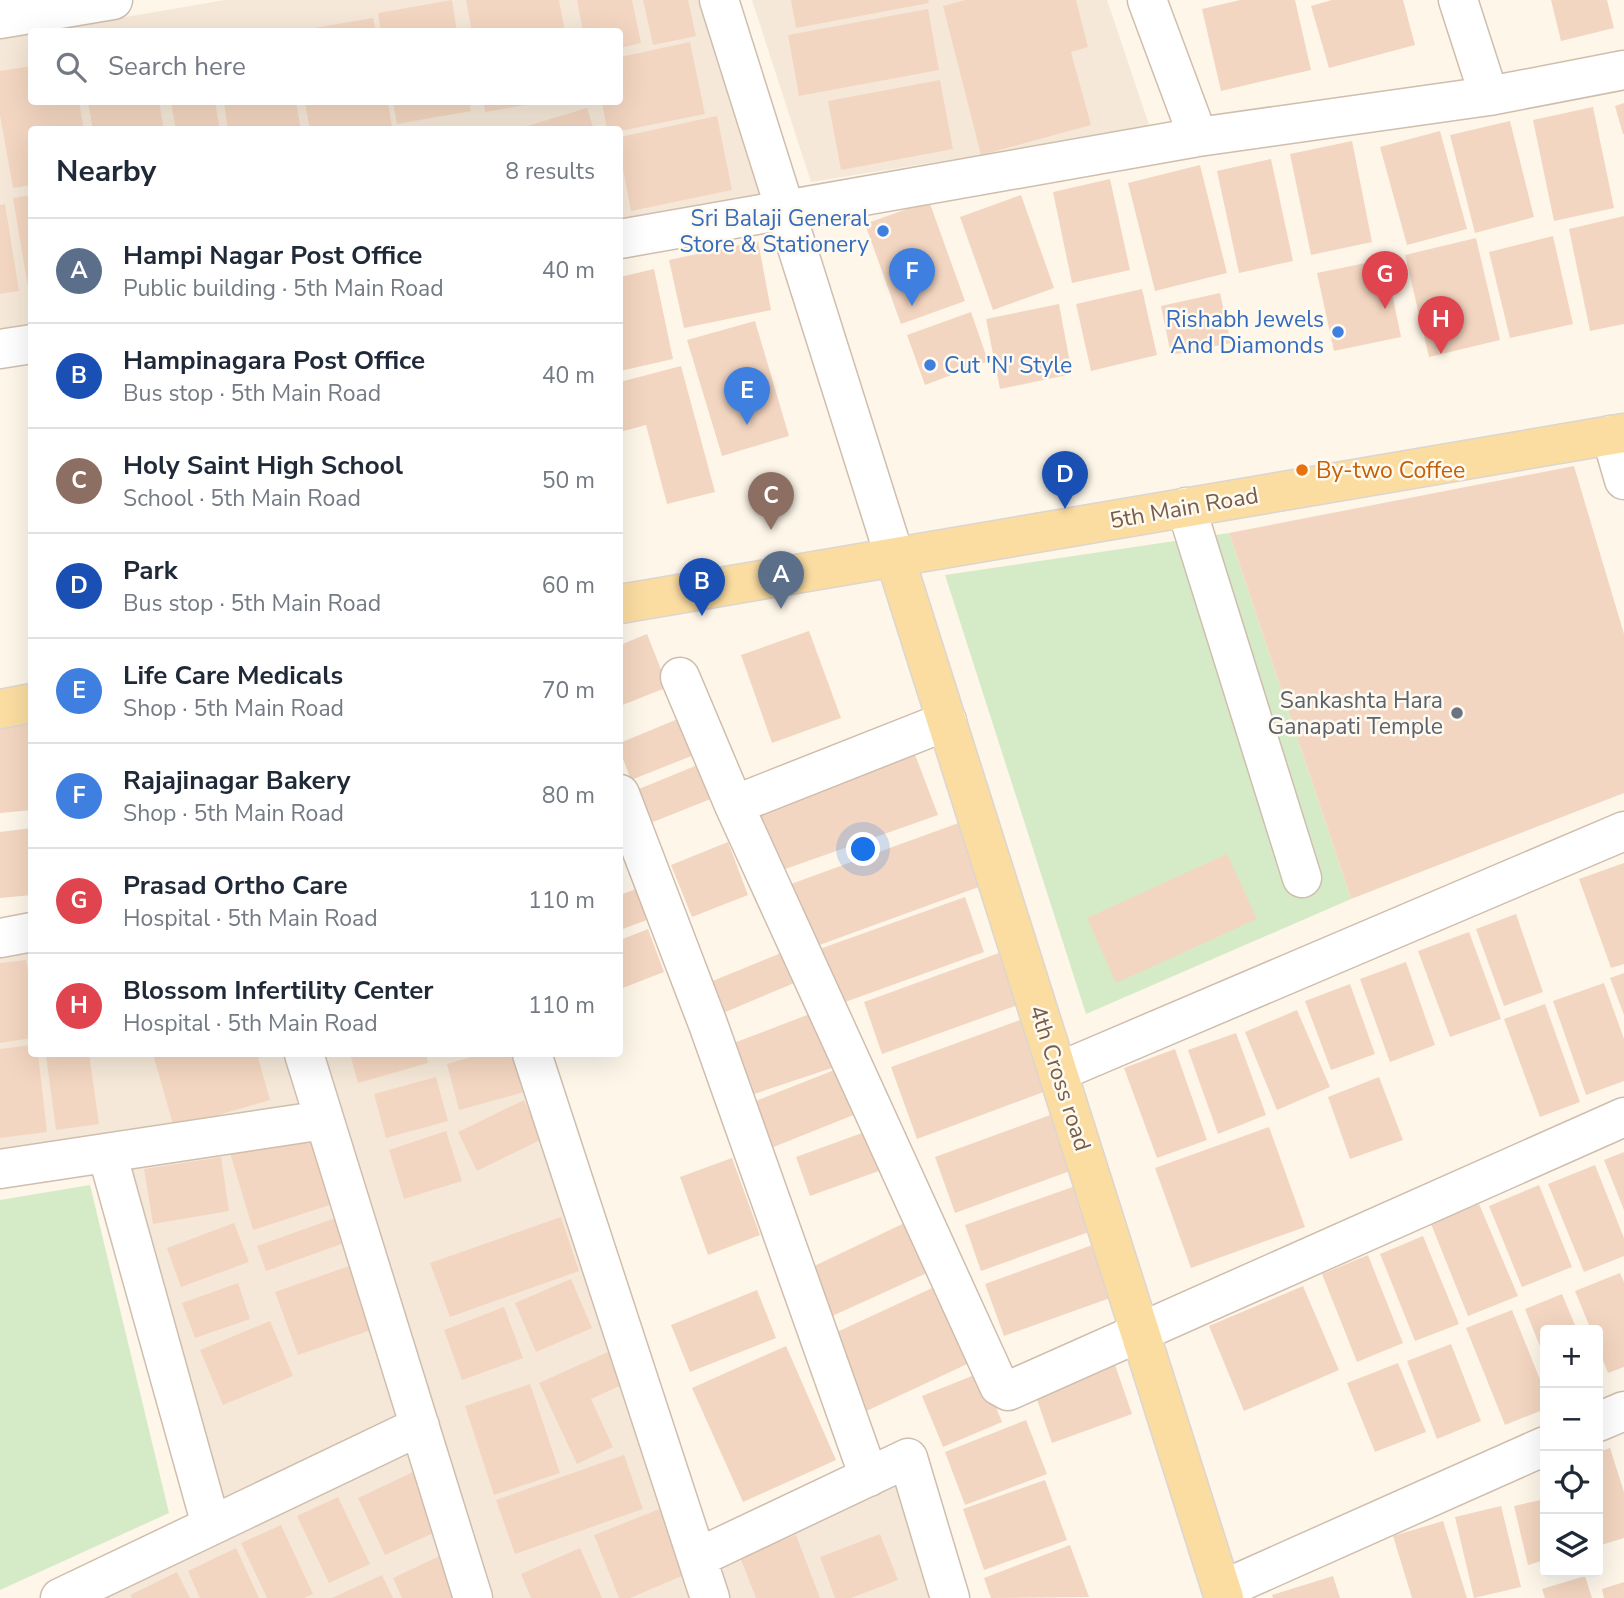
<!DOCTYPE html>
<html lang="en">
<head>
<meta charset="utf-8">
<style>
  :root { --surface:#fff; --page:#f2f2f3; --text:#1f2937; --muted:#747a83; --line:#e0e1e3; --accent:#794b41 }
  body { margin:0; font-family:"Nunito Sans",sans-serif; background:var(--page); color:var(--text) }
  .controls { position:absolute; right:21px; bottom:21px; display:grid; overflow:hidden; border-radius:7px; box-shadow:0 7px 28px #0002 }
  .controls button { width:63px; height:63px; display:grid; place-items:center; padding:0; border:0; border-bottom:2px solid var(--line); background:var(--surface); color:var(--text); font:35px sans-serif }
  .you { position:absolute; left:864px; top:850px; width:24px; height:24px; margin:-18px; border:5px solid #fff; border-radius:50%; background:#1a73e8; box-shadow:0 0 0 10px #1a73e833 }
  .badge { display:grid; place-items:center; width:46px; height:46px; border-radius:50%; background:var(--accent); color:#fff; font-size:23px; font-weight:700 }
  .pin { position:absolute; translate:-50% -58px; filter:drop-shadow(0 2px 4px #0008) }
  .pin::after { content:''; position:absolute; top:37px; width:24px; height:21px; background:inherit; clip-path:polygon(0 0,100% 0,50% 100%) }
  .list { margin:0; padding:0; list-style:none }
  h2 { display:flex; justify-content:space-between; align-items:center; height:91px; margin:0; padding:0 28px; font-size:30px }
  h2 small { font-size:23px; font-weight:400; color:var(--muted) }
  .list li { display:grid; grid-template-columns:46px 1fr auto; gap:21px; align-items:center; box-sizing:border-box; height:105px; padding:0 28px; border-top:2px solid var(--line) }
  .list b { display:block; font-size:26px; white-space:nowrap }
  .list p { margin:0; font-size:23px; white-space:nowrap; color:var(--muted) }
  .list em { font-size:23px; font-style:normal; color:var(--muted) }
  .icon { flex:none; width:38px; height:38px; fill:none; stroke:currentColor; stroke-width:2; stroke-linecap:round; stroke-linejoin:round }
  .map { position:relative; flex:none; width:1624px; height:1598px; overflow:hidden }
  .search { position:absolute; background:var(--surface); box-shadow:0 7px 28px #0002; left:28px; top:28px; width:595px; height:77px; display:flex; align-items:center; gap:18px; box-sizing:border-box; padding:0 24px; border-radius:7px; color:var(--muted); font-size:26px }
  .panel { position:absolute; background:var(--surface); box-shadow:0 7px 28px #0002; left:28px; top:126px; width:595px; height:931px; border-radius:7px }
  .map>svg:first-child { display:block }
</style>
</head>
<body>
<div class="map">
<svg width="1624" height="1598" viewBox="0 0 1624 1598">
  <rect width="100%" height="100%" fill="#fdf6e9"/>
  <path fill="#f5e8d8" d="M225,0H702L771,204L620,230V130H32L31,330L0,335V39L31,34L32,102H620V32L44,31Z
    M752,0H1107L1150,128L811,182Z
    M31,950L32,1054H292L311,1108L0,1156V955Z
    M319,1054H523L702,1598H494Z
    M322,1126L411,1421L218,1510L117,1159Z
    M416,1438L468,1598H87Z
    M898,1472L936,1598H718L705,1560Z"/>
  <path fill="#d5ebc7" d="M1229,533L1351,899L1086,1014L945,575Z
    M90,1185L169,1513L0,1590V1200Z"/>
  <path fill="#f3d6c1" d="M452,0L457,32H381L378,13Z
    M466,0H559L565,32H472Z
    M577,0H632L641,43L620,48V32H583Z
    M643,0H688L696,36L653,45Z
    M791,0H928L929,3L796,28Z
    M965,0H1076L1088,47L1071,52L1091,125L981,155L943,6Z
    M1240,0H1295L1311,70L1221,91L1202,9Z
    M1332,0H1403L1415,45L1329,68L1311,6Z
    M1551,0H1607L1614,28L1561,41Z
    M928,9L939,70L799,96L788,35Z
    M373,18L376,32H302V30Z
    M690,42L705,114L620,131L607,130L602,102H620V57Z
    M32,66V102H79L84,130H32V185L13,188L0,115V71Z
    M940,80L953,149L841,170L828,101Z
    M88,102H159L164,130H93Z
    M171,102H215L220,130H176Z
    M224,102H296L301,130H228Z
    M305,102H388L392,127L379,130H310Z
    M393,102H469L471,111L397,124Z
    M484,102H537V103L485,112Z
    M1624,103V134H1623L1615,106Z
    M1593,107L1614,208L1554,221L1533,120Z
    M587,108L594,130H517V129Z
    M717,116L732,190L631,211L620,153V137Z
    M1510,121L1534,217L1475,233L1450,135Z
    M1440,131L1467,229L1407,245L1380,147Z
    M1352,141L1372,242L1311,255L1290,154Z
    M1271,159L1293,261L1239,273L1217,171Z
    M1200,165L1227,273L1155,291L1128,183Z
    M1110,179L1130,270L1072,283L1053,192Z
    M32,195V299H30L13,198Z
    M1021,195L1054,288L993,310L960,217Z
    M929,201L965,301L901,324L865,224Z
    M5,204L19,291L0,294V205Z
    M1624,216V324L1590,331L1569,229Z
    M1553,236L1573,324L1510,338L1489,252Z
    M1476,238L1500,340L1429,357L1405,255Z
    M758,241L771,310L684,328L669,260Z
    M1385,259L1401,337L1334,351L1317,273Z
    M654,269L673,359L620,371V277Z
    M1142,289L1157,355L1091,371L1076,304Z
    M1220,293L1231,343L1171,355L1161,306Z
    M1059,304L1072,374L1000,389L986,319Z
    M971,312L988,361L925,385L907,335Z
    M755,321L789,436L722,456L687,340Z
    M681,366L715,492L667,504L646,425L620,432V382Z
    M1574,466L1624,634V793L1351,899L1229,533Z
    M809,631L841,718L772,743L741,655Z
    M647,634L668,687L620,706V645Z
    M680,718L694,755L631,780L620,751V743Z
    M28,724L32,750V810L0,813V728Z
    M914,752L938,815L774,873L751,810Z
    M700,764L713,798L648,824L634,791Z
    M964,821L987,884L814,947L791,884Z
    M32,828V895L0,898V832Z
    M728,842L748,895L692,917L671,865Z
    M1227,854L1257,919L1116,983L1087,918Z
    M1624,863V964L1611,968L1579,879Z
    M636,889L647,920L620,930V895Z
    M965,897L984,952L834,1006L814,951Z
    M1516,914L1543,992L1504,1006L1476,929Z
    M648,929L664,972L620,989V940Z
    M1469,932L1501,1019L1450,1037L1418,951Z
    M786,951L799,981L723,1013L710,982Z
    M999,953L1018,1005L882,1054L864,1002Z
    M26,960L32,995V1038L0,1043V963Z
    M1406,962L1435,1045L1390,1062L1360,979Z
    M1624,973V1015L1610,978Z
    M1604,983L1624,1039V1081L1586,1095L1553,1001Z
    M1350,984L1375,1054L1331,1070L1305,1001Z
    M1545,1004L1580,1102L1540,1117L1504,1019Z
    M1297,1010L1330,1087L1277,1110L1245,1032Z
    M815,1012L835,1067L745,1097L723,1047Z
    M1023,1019L1049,1090L917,1139L891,1067Z
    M1236,1033L1266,1115L1218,1134L1188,1050Z
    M32,1045V1054H38L47,1132L0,1138V1049Z
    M1175,1049L1207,1140L1157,1158L1124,1068Z
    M64,1054H89L99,1124L56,1130L46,1056Z
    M153,1054H257L270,1100L174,1128Z
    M350,1054H426L428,1063L358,1083Z
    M482,1054H522L532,1090L459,1110L447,1064Z
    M842,1067L861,1112L766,1150L748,1104Z
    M436,1077L448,1121L386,1138L374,1094Z
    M1379,1077L1403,1140L1350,1159L1328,1097Z
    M524,1100L542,1139L477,1171L458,1132Z
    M1050,1115L1070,1171L955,1213L935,1157Z
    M1269,1127L1305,1227L1191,1268L1155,1168Z
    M873,1129L887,1168L810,1196L796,1157Z
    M312,1130L336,1203L253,1230L230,1153Z
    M446,1131L462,1181L404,1199L389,1150Z
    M1624,1152V1210L1604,1160Z
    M221,1157L229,1211L153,1224L144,1169Z
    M732,1158L760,1235L708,1255L680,1177Z
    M1595,1165L1624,1238V1256L1584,1272L1548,1184Z
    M1084,1183L1100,1228L981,1271L965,1225Z
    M1539,1185L1572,1267L1522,1287L1489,1206Z
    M1479,1204L1518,1296L1468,1316L1431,1224Z
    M338,1217L347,1242L266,1271L257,1246Z
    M561,1217L579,1271L450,1317L430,1263Z
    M917,1217L940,1267L830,1317L810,1268Z
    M234,1223L249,1262L181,1287L167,1248Z
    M1423,1236L1459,1324L1415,1341L1380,1254Z
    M1095,1244L1113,1297L1004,1336L985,1284Z
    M1368,1255L1403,1343L1357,1362L1322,1274Z
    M352,1265L374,1329L298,1355L275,1292Z
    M1620,1273L1624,1282V1367L1608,1373L1598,1348V1330H1591L1575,1291Z
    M571,1279L592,1328L536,1352L515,1303Z
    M238,1283L250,1319L195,1338L182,1303Z
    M943,1283L978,1359L860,1414L824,1338Z
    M1303,1286L1339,1370L1244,1411L1209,1326Z
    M757,1290L776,1338L690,1372L671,1325Z
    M1562,1294L1577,1330H1545V1359L1525,1309Z
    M504,1307L523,1358L462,1380L444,1330Z
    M1512,1310L1545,1392V1409L1505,1425L1466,1328Z
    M270,1321L293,1376L223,1405L200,1350Z
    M1451,1344L1481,1421L1437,1439L1407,1361Z
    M786,1346L836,1460L743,1502L692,1388Z
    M610,1351L626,1383L591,1399L613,1447L577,1464L539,1383Z
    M1114,1362L1132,1414L1052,1443L1034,1391Z
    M1398,1363L1426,1432L1375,1452L1347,1383Z
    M982,1372L1002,1422L943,1447L922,1396Z
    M530,1384L560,1473L494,1495L465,1406Z
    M1026,1420L1047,1474L965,1505L945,1452Z
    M1610,1448L1624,1492V1538L1598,1546V1452Z
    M624,1455L643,1509L515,1554L496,1500Z
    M413,1472L440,1530L385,1555L358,1498Z
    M1045,1480L1067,1540L984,1570L963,1509Z
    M338,1497L370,1564L329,1583L297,1516Z
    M1545,1499V1560L1528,1565L1514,1506Z
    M1501,1506L1521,1587L1474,1598L1455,1517Z
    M662,1508L689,1573L630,1598H619L594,1535Z
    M1443,1521L1467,1598H1412L1393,1536Z
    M281,1525L313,1594L304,1598H267L241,1543Z
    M880,1534L898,1580L851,1598H835L820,1557Z
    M796,1535L820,1598H756L740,1557Z
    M1070,1545L1089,1597L991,1598L984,1578Z
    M236,1548L259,1598H200L188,1571Z
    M580,1548L602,1598H531L521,1574Z
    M446,1553L466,1598H402L393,1578Z
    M177,1572L190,1598H132L130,1595Z
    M382,1575L393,1598H332Z
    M1333,1576L1340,1598H1273L1272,1595Z
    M1585,1576L1592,1598H1545L1542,1589Z
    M1624,1582V1598H1604L1602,1589Z"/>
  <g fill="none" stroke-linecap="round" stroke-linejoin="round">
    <defs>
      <path id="minor" d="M719,0L895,558
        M1147,0L1198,137
        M1458,0L1489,96
        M0,19L113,0
        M620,239L1198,137L1489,96L1624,70
        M0,349L32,344
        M1611,435L1624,480
        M1186,507L1302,878
        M680,677L734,805L999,1386L1008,1391L1624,1117
        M620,794L708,1024L869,1477
        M734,805L947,721
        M0,938L32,932
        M304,1054L473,1598
        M532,1054L710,1598
        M1058,1072L1624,831
        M107,1153L211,1525
        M0,1169L324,1120
        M1598,1422L1624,1411
        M697,1558L908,1458L950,1598
        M1222,1590L1545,1446
        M60,1598L420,1426"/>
      <path id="major" d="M895,558L1224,1598
        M620,604L1624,433
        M0,709L32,703"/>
    </defs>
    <use href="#minor" stroke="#cfbeae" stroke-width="41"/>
    <use href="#major" stroke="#dcd5d0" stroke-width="41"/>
    <use href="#minor" stroke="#fff" stroke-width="38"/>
    <use href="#major" stroke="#fbdda2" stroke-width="38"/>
  </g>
  <g fill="#3f7fe0" stroke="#fffaf0" stroke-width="2.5">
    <circle cx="883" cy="231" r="7"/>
    <circle cx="1338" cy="332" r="7"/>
    <circle cx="930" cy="365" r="7"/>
  </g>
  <circle fill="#e8710a" stroke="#fffaf0" stroke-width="2.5" cx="1302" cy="470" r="7"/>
  <circle fill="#6b7280" stroke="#fffaf0" stroke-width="2.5" cx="1457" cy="713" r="7"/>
  <g text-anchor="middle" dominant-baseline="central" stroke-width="5" stroke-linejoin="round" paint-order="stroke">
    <g font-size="23" fill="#366cbe" stroke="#fffaf0" text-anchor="end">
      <text x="869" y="218">Sri Balaji General<tspan x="869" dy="26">Store &amp; Stationery</tspan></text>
      <text x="1324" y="319">Rishabh Jewels<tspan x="1324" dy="26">And Diamonds</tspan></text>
      <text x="944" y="365" text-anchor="start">Cut 'N' Style</text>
    </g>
    <g font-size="23" fill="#c56008" stroke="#fffaf0" text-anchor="start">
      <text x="1316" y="470">By-two Coffee</text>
    </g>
    <g font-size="23" fill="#785d4c" stroke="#fffaf0">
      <text transform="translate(1184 508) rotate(-10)">5th Main Road</text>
      <text transform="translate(1060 1078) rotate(72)">4th Cross road</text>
    </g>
    <g font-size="23" fill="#5b616d" stroke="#fffaf0" text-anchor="end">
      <text x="1443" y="700">Sankashta Hara<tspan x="1443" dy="26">Ganapati Temple</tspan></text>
    </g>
  </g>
</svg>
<div class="controls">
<button>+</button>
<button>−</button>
<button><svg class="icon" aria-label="locate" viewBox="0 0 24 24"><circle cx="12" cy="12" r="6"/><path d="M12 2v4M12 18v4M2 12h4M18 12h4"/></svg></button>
<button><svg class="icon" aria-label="layers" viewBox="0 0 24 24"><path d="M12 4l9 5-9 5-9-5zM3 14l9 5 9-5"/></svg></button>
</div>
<div class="you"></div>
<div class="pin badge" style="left:781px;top:609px;background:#5c6f8a">A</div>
<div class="pin badge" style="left:702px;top:616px;background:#1a4fb4">B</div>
<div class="pin badge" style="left:771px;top:530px;background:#8d6e63">C</div>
<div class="pin badge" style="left:1065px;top:509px;background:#1a4fb4">D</div>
<div class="pin badge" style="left:747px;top:425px;background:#3f7fe0">E</div>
<div class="pin badge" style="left:912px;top:306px;background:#3f7fe0">F</div>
<div class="pin badge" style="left:1385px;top:309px;background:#e0444e">G</div>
<div class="pin badge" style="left:1441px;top:354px;background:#e0444e">H</div>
<div class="search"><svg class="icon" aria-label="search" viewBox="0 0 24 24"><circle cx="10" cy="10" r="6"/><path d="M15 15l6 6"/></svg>Search here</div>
<section class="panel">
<h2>Nearby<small>8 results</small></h2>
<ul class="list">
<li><span class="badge" style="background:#5c6f8a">A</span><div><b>Hampi Nagar Post Office</b><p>Public building · 5th Main Road</p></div><em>40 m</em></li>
<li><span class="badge" style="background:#1a4fb4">B</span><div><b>Hampinagara Post Office</b><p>Bus stop · 5th Main Road</p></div><em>40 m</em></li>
<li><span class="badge" style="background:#8d6e63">C</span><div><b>Holy Saint High School</b><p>School · 5th Main Road</p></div><em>50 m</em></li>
<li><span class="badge" style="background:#1a4fb4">D</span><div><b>Park</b><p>Bus stop · 5th Main Road</p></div><em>60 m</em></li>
<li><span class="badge" style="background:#3f7fe0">E</span><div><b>Life Care Medicals</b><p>Shop · 5th Main Road</p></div><em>70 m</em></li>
<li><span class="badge" style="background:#3f7fe0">F</span><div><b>Rajajinagar Bakery</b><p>Shop · 5th Main Road</p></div><em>80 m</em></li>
<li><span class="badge" style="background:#e0444e">G</span><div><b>Prasad Ortho Care</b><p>Hospital · 5th Main Road</p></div><em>110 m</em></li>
<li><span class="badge" style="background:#e0444e">H</span><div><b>Blossom Infertility Center</b><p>Hospital · 5th Main Road</p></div><em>110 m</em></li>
</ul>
</section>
</div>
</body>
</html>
